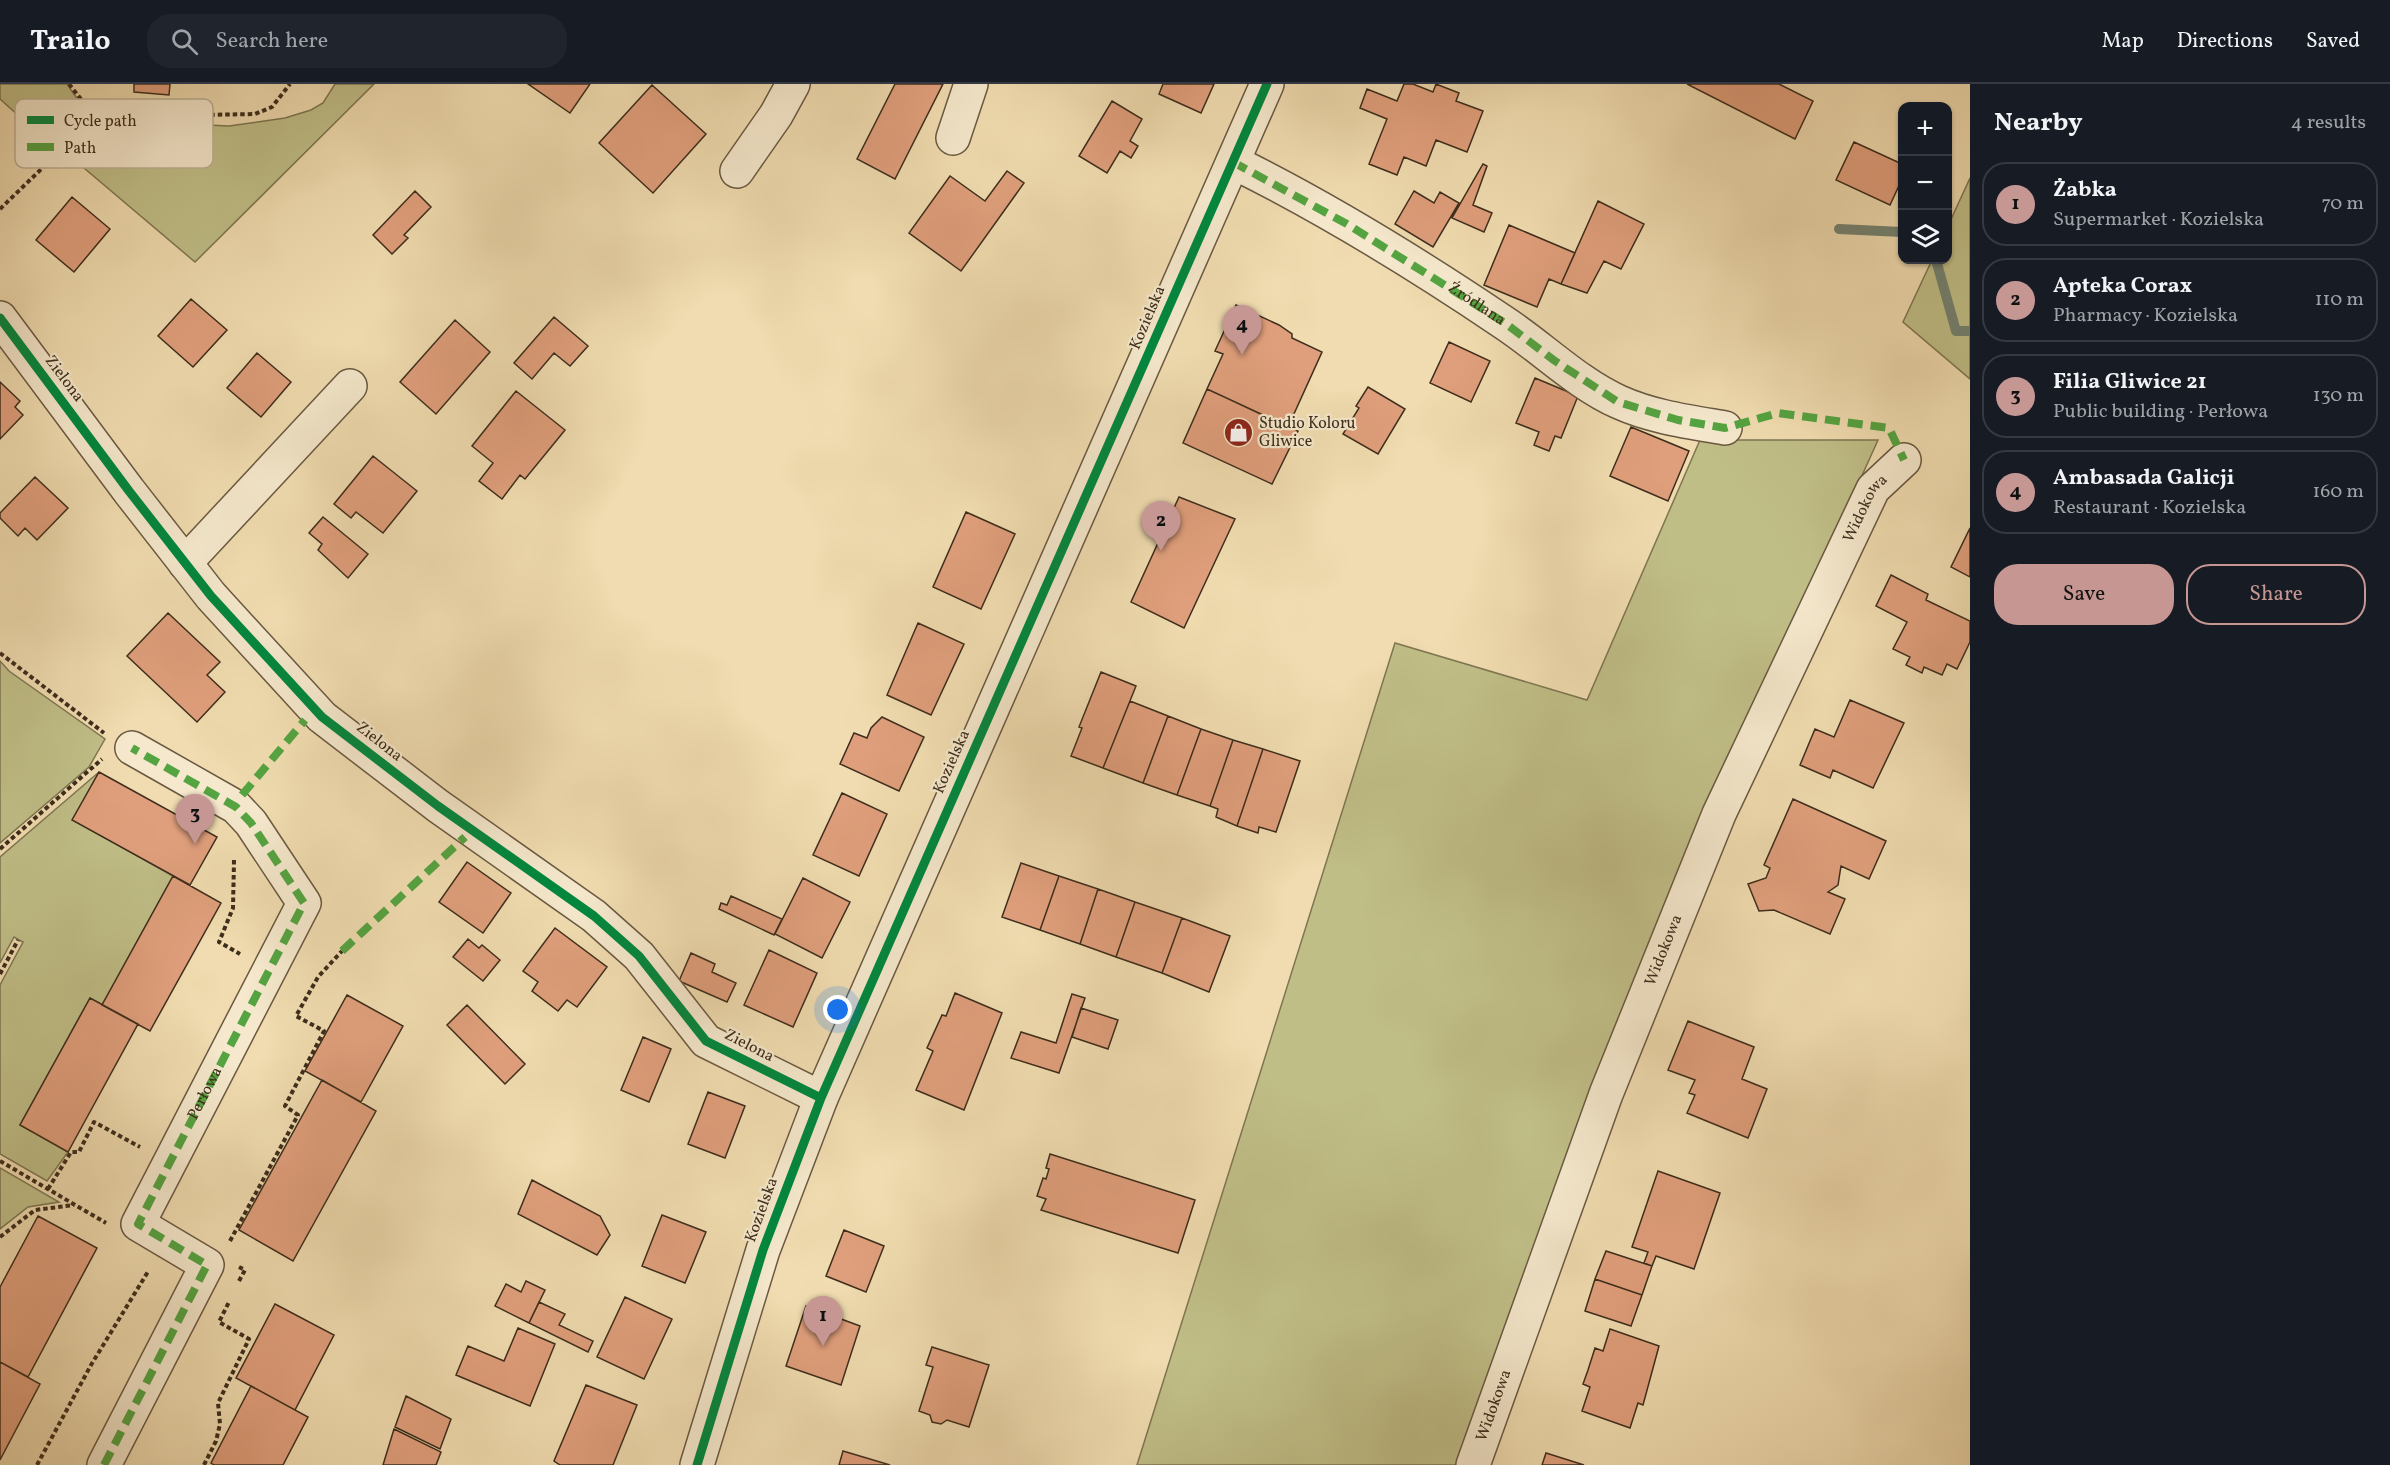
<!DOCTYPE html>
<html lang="en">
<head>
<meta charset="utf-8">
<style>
  :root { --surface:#171b24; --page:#20242c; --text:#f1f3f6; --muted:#9ea1a6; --line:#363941; --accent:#c59692 }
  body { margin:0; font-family:Vollkorn,serif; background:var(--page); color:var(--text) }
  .controls { position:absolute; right:18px; top:18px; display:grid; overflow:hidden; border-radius:12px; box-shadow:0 2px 4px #0004 }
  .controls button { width:54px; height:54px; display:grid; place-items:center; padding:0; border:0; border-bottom:2px solid var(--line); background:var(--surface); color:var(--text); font:30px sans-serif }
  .you { position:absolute; left:838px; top:926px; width:21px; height:21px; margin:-15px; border:4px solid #fff; border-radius:50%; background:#1a73e8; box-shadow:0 0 0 9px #1a73e833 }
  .badge { display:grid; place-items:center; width:39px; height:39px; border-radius:50%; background:var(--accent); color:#111; font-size:20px; font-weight:700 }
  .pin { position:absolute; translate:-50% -50px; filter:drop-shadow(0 2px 3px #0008) }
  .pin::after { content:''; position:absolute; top:32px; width:21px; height:18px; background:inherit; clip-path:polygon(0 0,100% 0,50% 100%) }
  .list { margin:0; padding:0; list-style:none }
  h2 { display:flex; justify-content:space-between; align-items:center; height:78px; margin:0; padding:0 24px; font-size:26px }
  h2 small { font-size:20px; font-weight:400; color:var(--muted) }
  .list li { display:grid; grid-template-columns:39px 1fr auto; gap:18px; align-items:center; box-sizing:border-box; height:84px; margin:0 12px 12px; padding:0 12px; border:2px solid var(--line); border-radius:24px }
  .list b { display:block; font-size:22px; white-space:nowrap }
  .list p { margin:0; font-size:20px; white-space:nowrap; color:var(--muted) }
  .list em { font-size:20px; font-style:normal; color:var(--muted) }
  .actions { display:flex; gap:12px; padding:18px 24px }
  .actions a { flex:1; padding:14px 0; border:2px solid var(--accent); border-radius:24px; text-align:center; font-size:21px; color:var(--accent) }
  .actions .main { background:var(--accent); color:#111 }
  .icon { flex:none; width:33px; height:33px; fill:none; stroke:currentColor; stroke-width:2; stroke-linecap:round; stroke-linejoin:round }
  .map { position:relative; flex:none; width:1970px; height:1381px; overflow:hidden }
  header { display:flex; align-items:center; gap:36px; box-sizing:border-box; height:84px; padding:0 30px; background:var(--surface); border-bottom:2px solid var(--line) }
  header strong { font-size:28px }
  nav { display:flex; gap:33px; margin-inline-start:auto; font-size:21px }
  .search { width:420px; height:54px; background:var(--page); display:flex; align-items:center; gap:15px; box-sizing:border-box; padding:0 21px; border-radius:24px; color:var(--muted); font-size:22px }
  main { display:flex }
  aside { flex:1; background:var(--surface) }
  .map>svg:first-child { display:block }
</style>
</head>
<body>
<header>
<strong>Trailo</strong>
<div class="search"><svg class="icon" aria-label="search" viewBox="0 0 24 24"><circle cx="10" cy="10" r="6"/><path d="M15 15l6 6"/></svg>Search here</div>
<nav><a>Map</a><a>Directions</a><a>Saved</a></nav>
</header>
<main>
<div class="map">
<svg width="1970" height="1381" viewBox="0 0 1970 1381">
  <rect width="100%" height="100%" fill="#f0dcb0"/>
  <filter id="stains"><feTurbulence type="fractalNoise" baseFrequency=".00333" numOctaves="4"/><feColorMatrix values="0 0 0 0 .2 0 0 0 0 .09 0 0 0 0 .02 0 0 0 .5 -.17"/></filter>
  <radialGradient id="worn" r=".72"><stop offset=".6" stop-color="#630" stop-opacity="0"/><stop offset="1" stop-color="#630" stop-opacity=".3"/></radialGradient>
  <path fill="#c0be87" stroke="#7e7652" stroke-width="1.5" d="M0,0H67L85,26L50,60L0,15Z
    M335,0H374L195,178L71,73L107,41L141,38L229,42L285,34L311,26L323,19Z
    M1970,94V295L1903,238L1932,176H1948V142Z
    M1700,356H1878L1632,901L1459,1381H1137L1395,559L1587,616Z
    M0,577L9,587L105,655L89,683L0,759Z
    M99,688L73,736L173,792L102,921L90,914L20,1041L68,1068L47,1097L0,1070V901L23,858L14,853L0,879V773Z
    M0,1084L59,1118L28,1123L0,1145Z"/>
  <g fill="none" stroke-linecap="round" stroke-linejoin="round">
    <path stroke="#758372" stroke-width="10" d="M1839,145L1902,148
      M1936,176L1956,247H1970"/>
  </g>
  <path fill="#e09f7c" stroke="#3d2d1c" stroke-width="1.5" d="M134,0H170L169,11L134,8Z
    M528,0H590L570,29Z
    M895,0H943L895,95L857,75Z
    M1163,0H1214L1201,29L1159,10Z
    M1404,0H1413L1433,8L1436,0L1459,9L1456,17L1483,27L1467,68L1436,56L1426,82L1404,73L1397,91L1369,80L1387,35L1360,24L1367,5L1397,17Z
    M1687,0H1779L1813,17L1795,55Z
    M652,1L706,50L653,109L599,59Z
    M1112,17L1142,35L1130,57L1138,62L1131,74L1120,67L1107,89L1079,72Z
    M1854,58L1902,80V95L1890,121L1836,96Z
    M1483,80L1487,82L1473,121L1492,129L1484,148L1452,134Z
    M1007,87L1024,99L961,187L909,149L950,92L985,117Z
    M415,107L431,123L404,151L408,154L392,170L373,151Z
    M1414,107L1434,119L1440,108L1459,119L1433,163L1395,140Z
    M72,113L110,145L74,188L36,156Z
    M1598,117L1644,140L1621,185L1604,177L1587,209L1561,200Z
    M1509,141L1575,169L1561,200L1549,195L1537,223L1484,201Z
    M191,215L227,246L193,283L158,252Z
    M1236,221L1279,241L1292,250V254L1322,268L1288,343L1207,305L1223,270L1215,267Z
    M554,233L588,262L570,282L554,269L532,295L514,279Z
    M455,236L490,268L436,330L400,298Z
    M1449,258L1490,277L1471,318L1430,299Z
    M257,269L291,298L261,333L227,304Z
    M1535,294L1578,312L1561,354L1555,352L1549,367L1534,361L1539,348L1516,339Z
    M0,298L20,317L15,323L23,331L0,355Z
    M1368,303L1405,325L1378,370L1343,350L1359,324L1356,322Z
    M1207,305L1298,347L1272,400L1183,359Z
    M516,307L565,346L525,395L520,391L502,415L479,397L493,379L472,362Z
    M1631,343L1689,367L1668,417L1610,392Z
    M373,372L417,407L383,449L356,428L351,434L334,420Z
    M35,393L68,424L37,456L25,444L18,452L0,434V429Z
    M1179,413L1235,435L1184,544L1131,518Z
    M966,428L1015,450L981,525L933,503Z
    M323,433L368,470L348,494L318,466L322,460L309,449Z
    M1970,444V493L1951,483Z
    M1891,491L1928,510L1926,516L1970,537V558L1957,585L1947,580L1942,591L1924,583L1922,589L1906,581L1910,573L1893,565L1907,538L1876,522Z
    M168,529L220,578L207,591L225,608L197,638L127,572Z
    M918,539L964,560L931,631L887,611Z
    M1101,588L1136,602L1103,684L1071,672L1082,644L1079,643Z
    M1850,616L1904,639L1873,704L1833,686L1830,694L1800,681L1815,645L1834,653Z
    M1130,617L1168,632L1143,699L1103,684Z
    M1168,632L1201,645L1177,711L1143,699Z
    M882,633L924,653L899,707L840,680L854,649L867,654L871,644Z
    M1201,645L1233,656L1210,722L1177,711Z
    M1233,656L1263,665L1237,742L1216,733L1218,725L1210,722Z
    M1263,665L1300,677L1276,748L1259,743L1258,749L1237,742Z
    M99,688L217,753L190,801L72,736Z
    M842,709L887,730L859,792L813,771Z
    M1793,715L1886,757L1869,795L1841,782L1838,801L1828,808L1845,815L1830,850L1774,826L1759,827L1748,800L1766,794L1770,784L1764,781Z
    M467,778L511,809L483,849L439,818Z
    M1021,779L1059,792L1040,846L1002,833Z
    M173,792L221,819L150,947L102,921Z
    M1059,792L1098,805L1080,860L1040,846Z
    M803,794L850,818L822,874L775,850Z
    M1098,805L1135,818L1116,873L1080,860Z
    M731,812L782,835L774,851L719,825L721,819L727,821Z
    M1135,818L1182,834L1162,889L1116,873Z
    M1182,834L1230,852L1209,908L1162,889Z
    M555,844L607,883L577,923L567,916L558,927L532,907L538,898L523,887Z
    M468,855L479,864L482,861L500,876L483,897L453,873Z
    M769,866L817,889L793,943L744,921Z
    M691,869L715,880L712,888L736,899L727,918L679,897Z
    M955,909L1002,929L964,1026L916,1006L933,967L927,964L942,931L946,932Z
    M1072,910L1085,914L1059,989L1011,974L1021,948L1056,959Z
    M347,911L403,942L361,1018L305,987Z
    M90,914L138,940L68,1068L20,1041Z
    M467,921L525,980L505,1000L447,941Z
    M1081,924L1118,936L1108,965L1072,953Z
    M1688,937L1754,963L1742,995L1767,1005L1748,1054L1687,1029L1695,1011L1689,1009L1695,996L1668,986Z
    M643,953L671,965L649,1018L621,1006Z
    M322,996L376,1027L293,1177L239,1146Z
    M708,1008L745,1022L725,1074L688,1060Z
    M1050,1070L1195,1116L1178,1169L1041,1126L1046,1115L1037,1112L1043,1094L1046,1095L1049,1085L1046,1084Z
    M1658,1087L1720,1109L1694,1185L1656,1172L1652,1182L1644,1179L1648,1168L1632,1163Z
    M532,1096L600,1132L610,1151L597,1171L518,1130Z
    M662,1131L706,1148L685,1199L642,1182Z
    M38,1132L97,1164L28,1293L0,1278V1203Z
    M844,1146L884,1162L866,1208L826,1192Z
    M1606,1167L1652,1182L1642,1211L1595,1195Z
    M1595,1195L1642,1211L1631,1242L1585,1227Z
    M526,1197L545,1206L529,1239L495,1222L506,1200L521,1208Z
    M625,1213L672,1235L644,1295L597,1273Z
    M539,1218L565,1230L559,1241L593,1257L588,1268L529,1239Z
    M275,1220L334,1251L295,1326L236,1294Z
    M806,1222L860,1242L841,1301L786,1282Z
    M518,1244L555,1260L530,1322L456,1291L468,1262L504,1277Z
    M1610,1245L1659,1262L1643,1321L1638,1319L1630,1344L1582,1327L1590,1303L1583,1300L1588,1286L1595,1264L1603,1267Z
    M932,1263L989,1281L969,1343L947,1336L941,1340L932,1338L930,1331L919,1327L933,1283L926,1281Z
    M0,1278L40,1300L0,1376Z
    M586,1301L637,1321L613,1381H560L554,1377Z
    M251,1302L308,1333L283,1381H214L211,1379Z
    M406,1312L451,1335L440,1365L395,1343Z
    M394,1345L441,1368L436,1381H383Z
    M843,1367L890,1381H839Z
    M1546,1369L1584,1381H1542Z"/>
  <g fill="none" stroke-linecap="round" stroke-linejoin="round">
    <defs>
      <g id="minor">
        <path d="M953,54L971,0"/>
        <path id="s1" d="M1233,78C1326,124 1417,180 1503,238C1540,262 1578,300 1619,318C1652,333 1690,338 1725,344"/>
        <path d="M737,87L776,31L793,0"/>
        <path d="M0,234L129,407L211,512L322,633L438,722L594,832L639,872L706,957L821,1014"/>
        <path d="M185,479L350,302"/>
        <path d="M104,1381L207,1181L138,1140L304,819L251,739L236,723L132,664"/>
        <path d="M697,1381L763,1166L821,1014L1267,0"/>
        <path id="s2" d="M1473,1381L1606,1010L1719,730L1873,405L1904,376"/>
      </g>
    </defs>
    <use href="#minor" stroke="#6a5941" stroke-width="36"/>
    <path stroke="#3d2d1c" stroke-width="4" stroke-dasharray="4.5 3" stroke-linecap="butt" d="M69,0L95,33
      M0,125L95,33L255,30L272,23L290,0
      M0,569L104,649
      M0,765L102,675
      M234,776L233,824L219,858L240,870
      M0,890L18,856
      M0,1077L106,1139
      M48,1105L71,1068H79L94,1038L140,1063
      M0,1153L35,1126L74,1121
      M230,1157L298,1031L285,1022L324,947L296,932L318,893L342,867
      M239,1197L245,1186L239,1183
      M37,1381L91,1281L149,1186
      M204,1381L216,1357L220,1340L218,1319L249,1255L219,1238L229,1218"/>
    <use href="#minor" stroke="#f5e8cc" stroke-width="33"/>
    <g stroke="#54a441" stroke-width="8" stroke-dasharray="15 8" stroke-linecap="butt">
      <path d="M1233,78L1347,140L1505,239L1555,277L1618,318L1678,336L1725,344L1778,329L1889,344L1904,376"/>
      <path d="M242,711L305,636"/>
      <path d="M342,867L465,753"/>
      <path id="s3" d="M104,1381L207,1181L138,1140L304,819L251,739L236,723L132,664"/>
    </g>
    <defs>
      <path id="cycleway" d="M0,234L129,407L211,512L322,633L438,722L594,832L639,872L706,957L821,1014
        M697,1381L763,1166L821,1014L1267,0"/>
    </defs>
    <use href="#cycleway" stroke="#f5e8cc" stroke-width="13"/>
    <use href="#cycleway" stroke="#00873e" stroke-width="9"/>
  </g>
  <defs>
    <symbol id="shop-disc" viewBox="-11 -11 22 22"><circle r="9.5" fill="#8f2418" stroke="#f5e8cc"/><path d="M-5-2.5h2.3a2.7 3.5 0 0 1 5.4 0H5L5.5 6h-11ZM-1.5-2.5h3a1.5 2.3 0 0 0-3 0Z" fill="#fff"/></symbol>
  </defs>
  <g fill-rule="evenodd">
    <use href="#shop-disc" x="1222" y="332" width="33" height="33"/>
  </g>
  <g text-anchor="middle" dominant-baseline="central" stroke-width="4.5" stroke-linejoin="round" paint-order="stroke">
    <g font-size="16" fill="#3d2d1c" stroke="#f5e8cc">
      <text stroke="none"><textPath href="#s1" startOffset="282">Źródlana</textPath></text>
      <text transform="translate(1148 234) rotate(-67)">Kozielska</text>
      <text transform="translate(64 295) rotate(53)">Zielona</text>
      <text stroke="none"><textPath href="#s2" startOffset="1035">Widokowa</textPath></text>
      <text transform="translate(379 658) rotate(38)">Zielona</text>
      <text transform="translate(952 678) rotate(-66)">Kozielska</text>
      <text stroke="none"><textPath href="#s2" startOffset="549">Widokowa</textPath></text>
      <text transform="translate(749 962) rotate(27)">Zielona</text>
      <text stroke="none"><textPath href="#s3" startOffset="452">Perłowa</textPath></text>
      <text transform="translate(762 1126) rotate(-70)">Kozielska</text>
      <text stroke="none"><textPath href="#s2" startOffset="63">Widokowa</textPath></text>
    </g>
    <g font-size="16" fill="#3d2d1c" stroke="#f5e8cc" text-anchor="start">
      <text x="1259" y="340">Studio Koloru<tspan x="1259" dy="18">Gliwice</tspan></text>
    </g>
  </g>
  <rect x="15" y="15" width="198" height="69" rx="9" fill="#f5e8cc" stroke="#beb097" stroke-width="1.5"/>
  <rect x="27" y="32" width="27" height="8" fill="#00873e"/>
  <rect x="27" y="59" width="27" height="8" fill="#54a441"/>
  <g font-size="16" fill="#3d2d1c">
    <text x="64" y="42">Cycle path</text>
    <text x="64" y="69">Path</text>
  </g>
  <rect width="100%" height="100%" filter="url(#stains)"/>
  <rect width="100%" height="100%" fill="url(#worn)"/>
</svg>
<div class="controls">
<button>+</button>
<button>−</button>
<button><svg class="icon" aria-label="layers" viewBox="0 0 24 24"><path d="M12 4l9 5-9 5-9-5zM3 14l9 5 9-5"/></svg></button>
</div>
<div class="you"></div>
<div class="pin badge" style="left:823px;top:1262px">1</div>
<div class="pin badge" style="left:1161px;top:467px">2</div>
<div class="pin badge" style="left:195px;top:760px">3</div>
<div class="pin badge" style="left:1242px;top:271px">4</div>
</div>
<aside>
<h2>Nearby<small>4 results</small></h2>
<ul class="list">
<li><span class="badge">1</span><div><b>Żabka</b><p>Supermarket · Kozielska</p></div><em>70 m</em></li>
<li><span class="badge">2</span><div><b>Apteka Corax</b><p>Pharmacy · Kozielska</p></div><em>110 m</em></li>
<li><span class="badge">3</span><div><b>Filia Gliwice 21</b><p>Public building · Perłowa</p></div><em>130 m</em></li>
<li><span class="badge">4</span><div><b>Ambasada Galicji</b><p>Restaurant · Kozielska</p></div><em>160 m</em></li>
</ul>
<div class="actions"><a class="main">Save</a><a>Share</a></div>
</aside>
</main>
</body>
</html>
